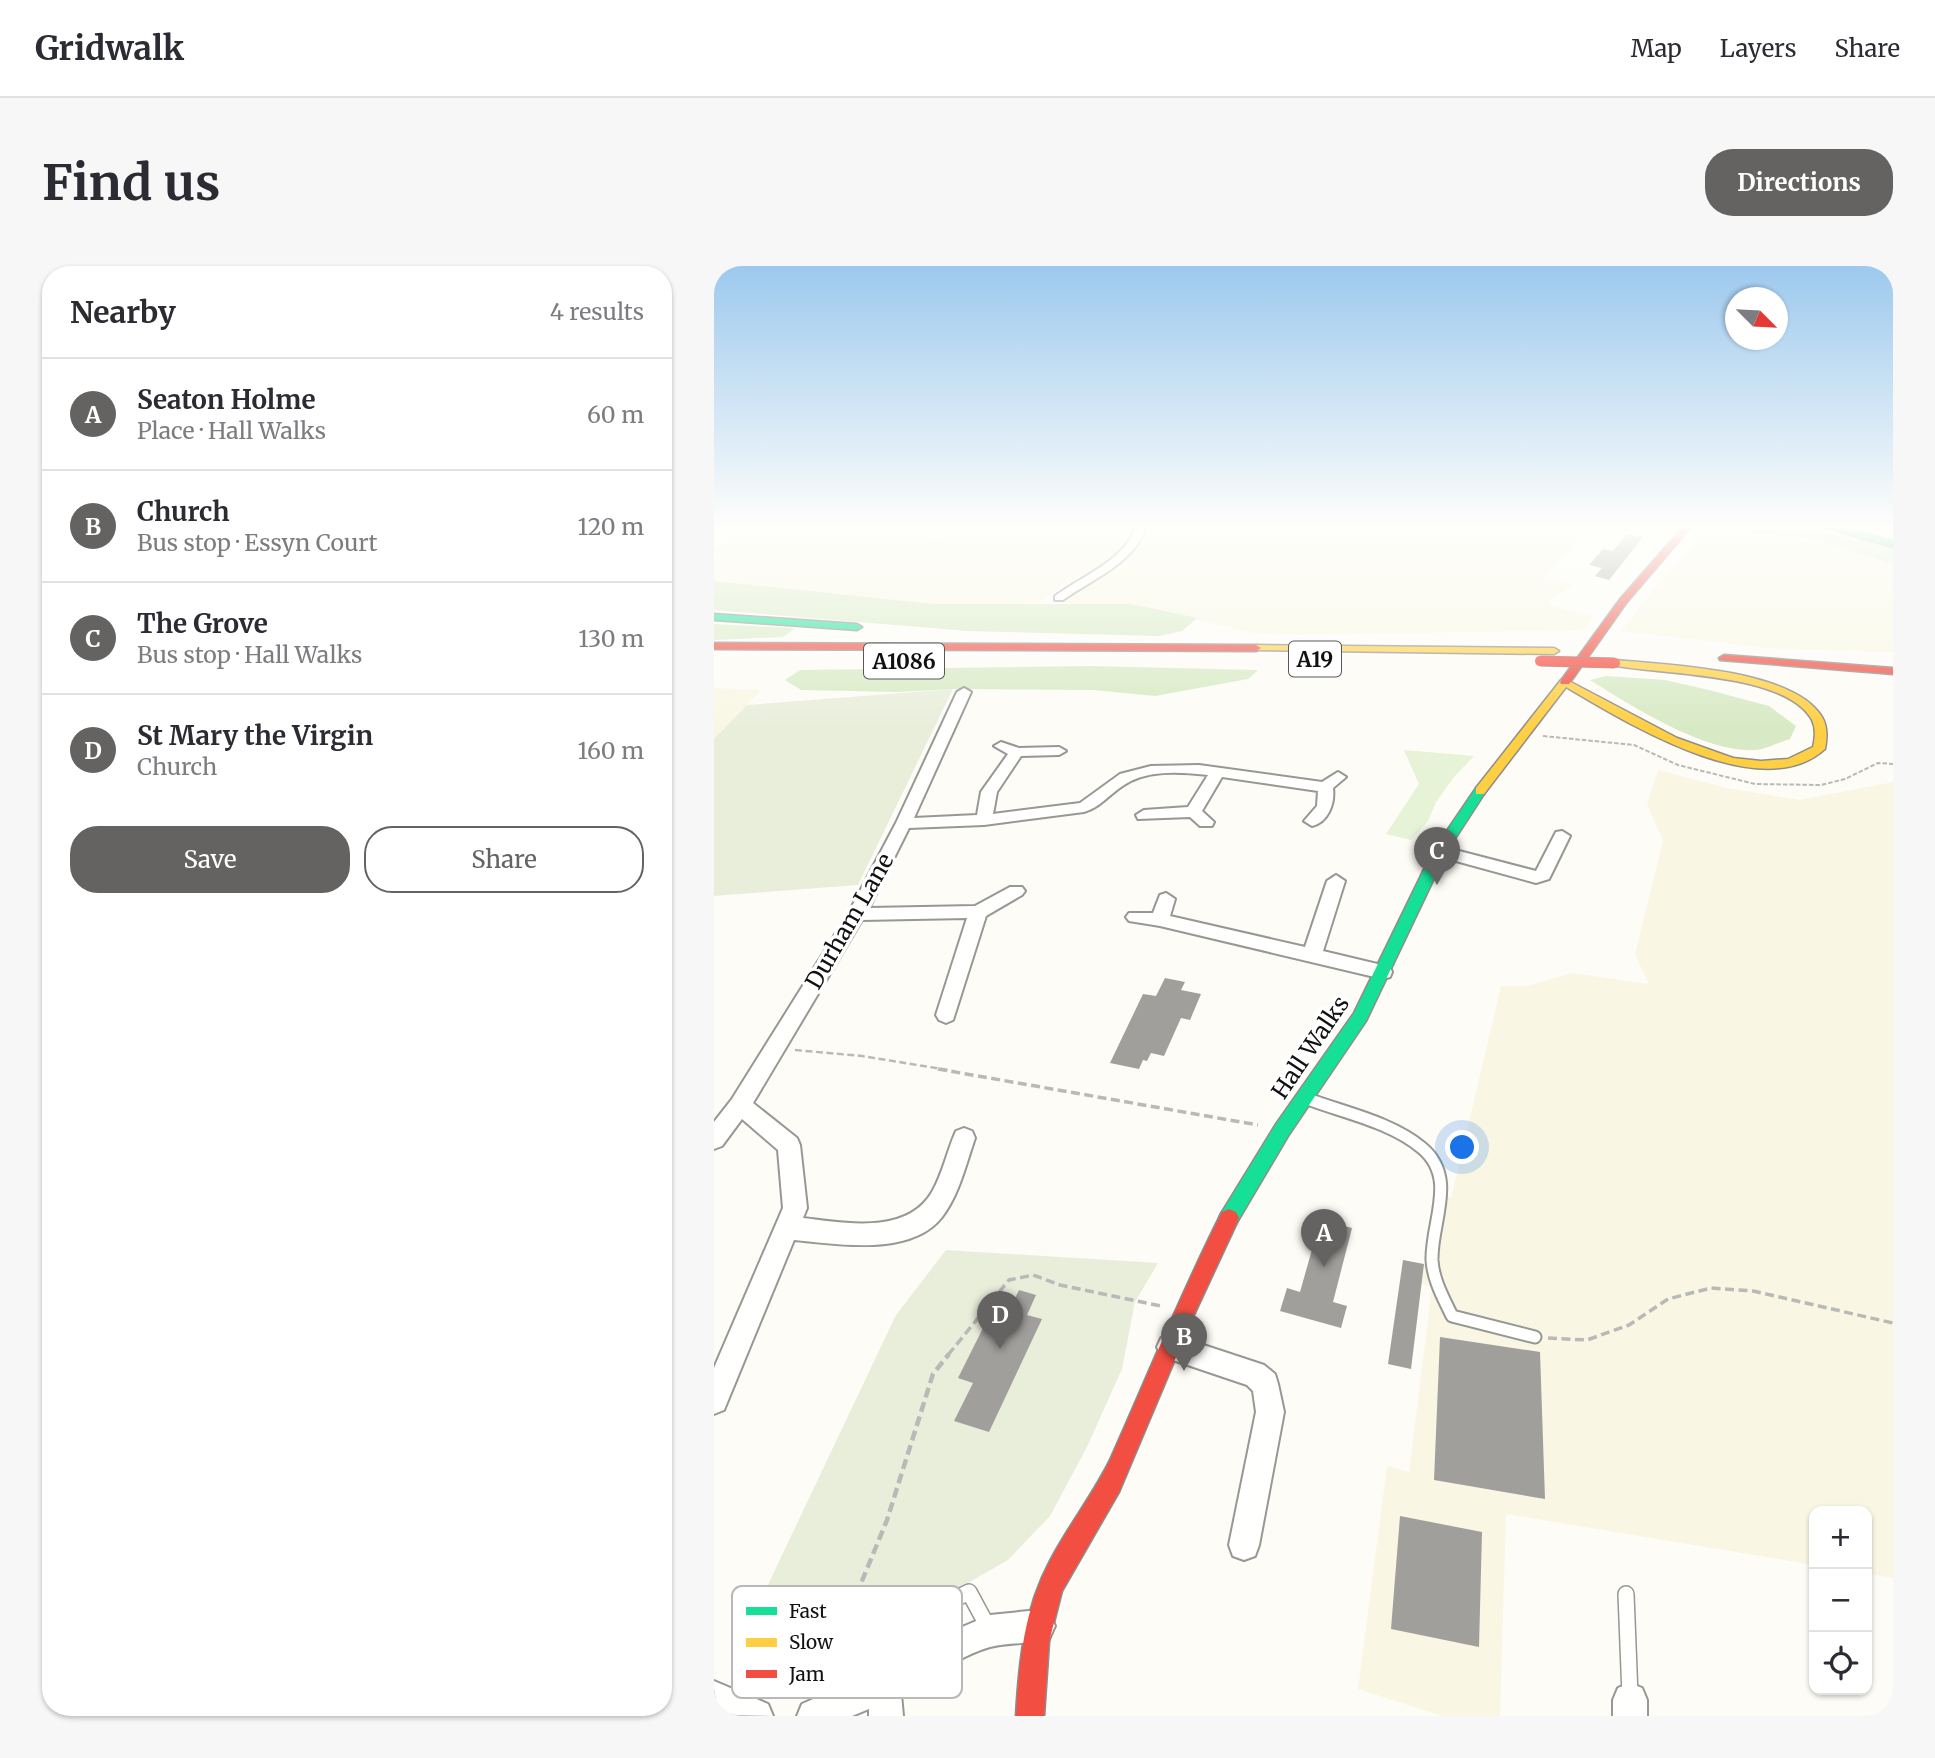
<!DOCTYPE html>
<html lang="en">
<head>
<meta charset="utf-8">
<style>
  :root { --surface:#fff; --page:#f7f7f7; --text:#2b2b33; --muted:#7c7c81; --line:#e1e1e2; --accent:#646362 }
  body { margin:0; font-family:Merriweather,serif; background:var(--page); color:var(--text) }
  .controls { position:absolute; right:21px; bottom:21px; display:grid; overflow:hidden; border-radius:14px; box-shadow:0 2px 5px #0004 }
  .controls button { width:63px; height:63px; display:grid; place-items:center; padding:0; border:0; border-bottom:2px solid var(--line); background:var(--surface); color:var(--text); font:35px sans-serif }
  .compass { position:absolute; left:1011px; top:21px; width:63px; height:63px; border-radius:50%; background:var(--surface); box-shadow:0 2px 5px #0004; rotate:114deg }
  .you { position:absolute; left:749px; top:882px; width:24px; height:24px; margin:-18px; border:5px solid #fff; border-radius:50%; background:#1a73e8; box-shadow:0 0 0 10px #1a73e833 }
  .badge { display:grid; place-items:center; width:46px; height:46px; border-radius:50%; background:var(--accent); color:#fff; font-size:23px; font-weight:700 }
  .pin { position:absolute; translate:-50% -58px; filter:drop-shadow(0 2px 4px #0008) }
  .pin::after { content:''; position:absolute; top:37px; width:24px; height:21px; background:inherit; clip-path:polygon(0 0,100% 0,50% 100%) }
  .list { margin:0; padding:0; list-style:none }
  h2 { display:flex; justify-content:space-between; align-items:center; height:91px; margin:0; padding:0 28px; font-size:30px }
  h2 small { font-size:23px; font-weight:400; color:var(--muted) }
  .list li { display:grid; grid-template-columns:46px 1fr auto; gap:21px; align-items:center; box-sizing:border-box; height:112px; padding:0 28px; border-top:2px solid var(--line) }
  .list b { display:block; font-size:26px; white-space:nowrap }
  .list p { margin:0; font-size:23px; white-space:nowrap; color:var(--muted) }
  .list em { font-size:23px; font-style:normal; color:var(--muted) }
  .actions { display:flex; gap:14px; padding:21px 28px }
  .actions a { flex:1; padding:16px 0; border:2px solid var(--accent); border-radius:28px; text-align:center; font-size:24px; color:var(--accent) }
  .actions .main { background:var(--accent); color:#fff }
  .icon { flex:none; width:38px; height:38px; fill:none; stroke:currentColor; stroke-width:2; stroke-linecap:round; stroke-linejoin:round }
  .map { position:relative; flex:none; width:1179px; height:1450px; overflow:hidden; border-radius:28px }
  header { display:flex; align-items:center; gap:42px; box-sizing:border-box; height:98px; padding:0 35px; background:var(--surface); border-bottom:2px solid var(--line) }
  header strong { font-size:33px }
  nav { display:flex; gap:38px; margin-inline-start:auto; font-size:24px }
  .intro { display:flex; align-items:center; justify-content:space-between; box-sizing:border-box; height:168px; padding:0 42px }
  h1 { margin:0; font-size:49px }
  .button { padding:18px 32px; border-radius:28px; background:var(--accent); color:#fff; font-size:24px; font-weight:700 }
  main { display:flex; gap:42px; padding:0 42px }
  aside { flex:1; background:var(--surface); border-radius:28px; box-shadow:0 2px 5px #0004 }
  .map>svg:first-child { display:block }
</style>
</head>
<body>
<header>
<strong>Gridwalk</strong>
<nav><a>Map</a><a>Layers</a><a>Share</a></nav>
</header>
<div class="intro"><h1>Find us</h1><a class="button">Directions</a></div>
<main>
<aside>
<h2>Nearby<small>4 results</small></h2>
<ul class="list">
<li><span class="badge">A</span><div><b>Seaton Holme</b><p>Place · Hall Walks</p></div><em>60 m</em></li>
<li><span class="badge">B</span><div><b>Church</b><p>Bus stop · Essyn Court</p></div><em>120 m</em></li>
<li><span class="badge">C</span><div><b>The Grove</b><p>Bus stop · Hall Walks</p></div><em>130 m</em></li>
<li><span class="badge">D</span><div><b>St Mary the Virgin</b><p>Church</p></div><em>160 m</em></li>
</ul>
<div class="actions"><a class="main">Save</a><a>Share</a></div>
</aside>
<div class="map">
<svg width="1179" height="1450" viewBox="0 0 1179 1450">
  <rect width="100%" height="100%" fill="#fdfcf7"/>
  <path fill="#f9f7e4" d="M36,261H224L212,274L416,261L404,286L351,318L325,337L220,338L0,315V282Z
    M429,261H874L832,311L860,318L835,335L838,340L880,350L868,364L579,369L539,367L417,338L346,337L389,306L416,301L412,296L428,273Z
    M1007,266L1065,268L1093,272L1179,298V386L1063,383L907,365L950,311L986,272Z
    M0,422L47,424L0,473Z
    M944,504L1013,522L1086,534L1179,516V1312L1153,1308V1245H1100V1299L792,1248L786,1450H728L644,1423L673,1200L695,1206L718,1021L707,1018L721,928L737,932L787,720H813L859,707L935,718L921,689L949,575L933,538Z"/>
  <path fill="#e7f3d7" d="M690,484L760,490L740,511L722,536L714,555L697,574L672,568L705,518Z"/>
  <path fill="#d8eac5" d="M1084,263L1111,266L1179,282V298L1093,272L1039,267L1037,264Z
    M0,315L220,338H417L483,352L468,365L445,370L253,365L0,344Z
    M0,358L81,362L69,371L0,374Z
    M376,400L544,404L534,413L441,430L379,424L239,423L183,426L87,424L71,414L86,404Z
    M892,410L951,414L995,424L1055,440L1082,460L1076,473C1065,476 1051,484 1040,484C991,487 916,439 876,414Z"/>
  <path fill="#e9eedb" d="M239,423L144,619L0,630V473L33,439Z
    M232,984L444,997L421,1036L408,1103L373,1181L336,1250L294,1294L219,1337L80,1397L21,1388L182,1049Z"/>
  <path fill="#a19f9c" d="M913,268L929,271L895,314L881,310L888,302L875,299L889,283L899,285Z
    M451,712L471,716L467,724L487,728L476,754L467,752L450,790L437,787L433,795L429,794L425,803L396,797L429,728L442,730Z
    M601,952L638,962L619,1036L633,1040L627,1062L566,1045L573,1022L586,1026L599,980L594,979Z
    M689,994L710,998L697,1103L674,1098Z
    M305,1024L322,1029L313,1049L328,1053L275,1166L240,1155L259,1117L244,1112L279,1042L294,1046Z
    M726,1071L826,1086L831,1233L720,1214Z
    M686,1250L768,1266L765,1381L677,1363Z"/>
  <g fill="none" stroke-linecap="round" stroke-linejoin="round">
    <defs>
      <path id="lane-far1" d="M594,833C631,847 677,856 708,882C744,912 717,956 718,994C719,1014 730,1033 738,1050L821,1071"/>
      <path id="lane" d="M912,1328L916,1430
        M40,1404L77,1408L115,1395L255,1326L275,1363"/>
      <path id="street" d="M422,261H432C420,298 378,313 349,334H341V330C368,310 410,295 422,261Z
        M250,422L257,426L200,552L263,549L267,526L294,488L280,480L287,476L305,482L345,481L352,485L345,489L307,490L283,526L279,548L366,537L406,508L437,500L485,499L608,516L624,506L632,511L619,522C621,538 614,556 598,560L590,555L603,540L604,525L508,511L488,545L500,556L498,560H486L476,551L424,553L422,549L430,544L474,541L494,509C466,506 431,503 407,521C395,529 385,542 370,546L270,559L195,562L155,642L261,640L296,621H308L311,625L308,629L272,650L239,754L232,757L225,754L222,749L253,652L148,654L39,837L83,872L86,879L93,942L89,952C131,957 193,969 218,926C229,907 233,885 242,865L250,862L258,865L261,872C252,898 245,929 228,951C197,991 123,978 80,974L10,1144L0,1148V1102L69,942L64,884L28,853L8,880L0,883V856L18,833L135,646L182,557L243,426Z
        M848,565L856,570L837,609L835,613L822,617L720,589L718,585L726,580L822,605L842,566Z
        M622,609L631,615L609,685L676,701L678,706L676,711L669,713L446,660L415,655L412,651L415,647H439L446,629L452,627L461,633L456,650L591,681L613,615Z
        M456,1068L550,1099L561,1108L564,1118L570,1146L545,1279L541,1290L530,1294L519,1290L515,1279L542,1146L539,1125L533,1119L447,1090L443,1081L447,1072Z
        M325,1344L336,1349L341,1360L336,1371C317,1379 296,1376 276,1381C245,1390 215,1412 187,1428L189,1450H155V1443L138,1450H83L88,1438L158,1407L232,1368L276,1349Z
        M0,1415L54,1438L59,1450L0,1449Z
        M916,1417L928,1422L933,1434V1450H899V1434L904,1422Z"/>
      <path id="fast" d="M1107,261H1121L1179,275V281Z
        M0,348L143,358L148,361L143,364L0,354Z
        M766,521L772,525L733,585L652,755L574,870L522,958L515,961L508,958L505,952L508,946L562,858L640,747L719,585L762,522Z"/>
      <path id="slow" d="M542,379L840,382L845,385L840,388L538,384L537,382Z
        M901,394C953,399 1079,403 1108,451C1114,461 1113,473 1111,483C1047,541 912,456 852,421L770,528H762V522L847,414L851,413L963,472L1019,492L1047,495L1074,493L1099,481C1101,473 1102,462 1098,454C1072,406 945,409 897,399V395Z"/>
      <path id="jam" d="M969,261H977L913,336L855,418H847L846,416L907,332Z
        M0,377L542,379L547,382L542,385L0,383Z
        M1010,389L1179,402V408L1006,394L1005,392Z
        M515,943L522,946L525,952L478,1053L405,1226L348,1325L335,1376L330,1450H302C305,1396 310,1343 336,1295C354,1260 379,1229 396,1194C433,1111 467,1027 508,946Z"/>
    </defs>
    <use href="#lane-far1" stroke="#979795" stroke-width="15"/>
    <use href="#lane" stroke="#979795" stroke-width="18"/>
    <use href="#street" stroke="#979795" stroke-width="4"/>
    <use href="#fast" stroke="#8e8d8b" stroke-width="3"/>
    <use href="#slow" stroke="#8e8d8b" stroke-width="3"/>
    <use href="#jam" stroke="#8e8d8b" stroke-width="3"/>
    <path stroke="#b9b9b8" stroke-width="2" stroke-dasharray="4.5 2" stroke-linecap="butt" d="M829,470L920,479L964,499L1041,518L1107,519L1131,513L1164,497L1179,498"/>
    <path stroke="#b9b9b8" stroke-width="2.5" stroke-dasharray="7 3.5" stroke-linecap="butt" d="M81,784L148,790L234,804"/>
    <path stroke="#b9b9b8" stroke-width="3.5" stroke-dasharray="9 4.5" stroke-linecap="butt" d="M224,803L544,859
      M834,1072L873,1074L915,1059L954,1033L997,1022L1039,1025L1179,1057
      M234,1089L295,1014L319,1009L346,1019L447,1040"/>
    <path stroke="#b9b9b8" stroke-width="4.5" stroke-dasharray="10 5" stroke-linecap="butt" d="M125,1371L173,1254L219,1108L235,1088"/>
    <use href="#lane-far1" stroke="#fffffe" stroke-width="11"/>
    <use href="#lane" stroke="#fffffe" stroke-width="15"/>
    <use href="#street" fill="#fffffe" fill-rule="evenodd"/>
    <use href="#fast" fill="#16e098" fill-rule="evenodd"/>
    <use href="#slow" fill="#ffcf43" fill-rule="evenodd"/>
    <use href="#jam" fill="#f24e42" fill-rule="evenodd"/>
    <defs>
      <path id="jam-bridge" d="M826,395L901,397"/>
    </defs>
    <use href="#jam-bridge" stroke="#858482" stroke-width="11" stroke-linecap="butt"/>
    <use href="#jam-bridge" stroke="#f24e42" stroke-width="10"/>
  </g>
  <linearGradient id="sky" x2="0" y2="1"><stop stop-color="#9dc9ee"/><stop offset="0.56" stop-color="#fefefb"/><stop offset="1" stop-color="#fefefb" stop-opacity="0"/></linearGradient>
  <rect width="1179" height="464" fill="url(#sky)"/>
  <g text-anchor="middle" dominant-baseline="central" stroke-width="7" stroke-linejoin="round" paint-order="stroke">
    <g fill="#fff" stroke="#585858" stroke-width="2">
      <rect x="575" y="375.5" width="52" height="35" rx="5"/>
      <rect x="150" y="377.5" width="80" height="35" rx="5"/>
    </g>
    <g font-size="21" font-weight="bold" fill="#111">
      <text x="601" y="393">A19</text>
      <text x="190" y="395">A1086</text>
    </g>
    <g font-size="23" fill="#111" stroke="#fff">
      <text transform="translate(135 655) rotate(-60)">Durham Lane</text>
      <text transform="translate(596 781) rotate(-56)">Hall Walks</text>
    </g>
  </g>
  <rect x="18" y="1320" width="230" height="112" rx="10" fill="#fff" stroke="#b8b8b8" stroke-width="2"/>
  <rect x="32" y="1341" width="31" height="8" fill="#16e098"/>
  <rect x="32" y="1372" width="31" height="9" fill="#ffcf43"/>
  <rect x="32" y="1404" width="31" height="8" fill="#f24e42"/>
  <g font-size="19" fill="#111">
    <text x="75" y="1352">Fast</text>
    <text x="75" y="1383">Slow</text>
    <text x="75" y="1415">Jam</text>
  </g>
</svg>
<div class="controls">
<button>+</button>
<button>−</button>
<button><svg class="icon" aria-label="locate" viewBox="0 0 24 24"><circle cx="12" cy="12" r="6"/><path d="M12 2v4M12 18v4M2 12h4M18 12h4"/></svg></button>
</div>
<svg class="compass" viewBox="-18 -18 36 36"><path d="M0-13l5 13h-10z" fill="#e53935"/><path d="M0 13l5-13h-10z" fill="#7c7c81"/></svg>
<div class="you"></div>
<div class="pin badge" style="left:610px;top:1001px">A</div>
<div class="pin badge" style="left:470px;top:1105px">B</div>
<div class="pin badge" style="left:723px;top:619px">C</div>
<div class="pin badge" style="left:286px;top:1083px">D</div>
</div>
</main>
</body>
</html>
